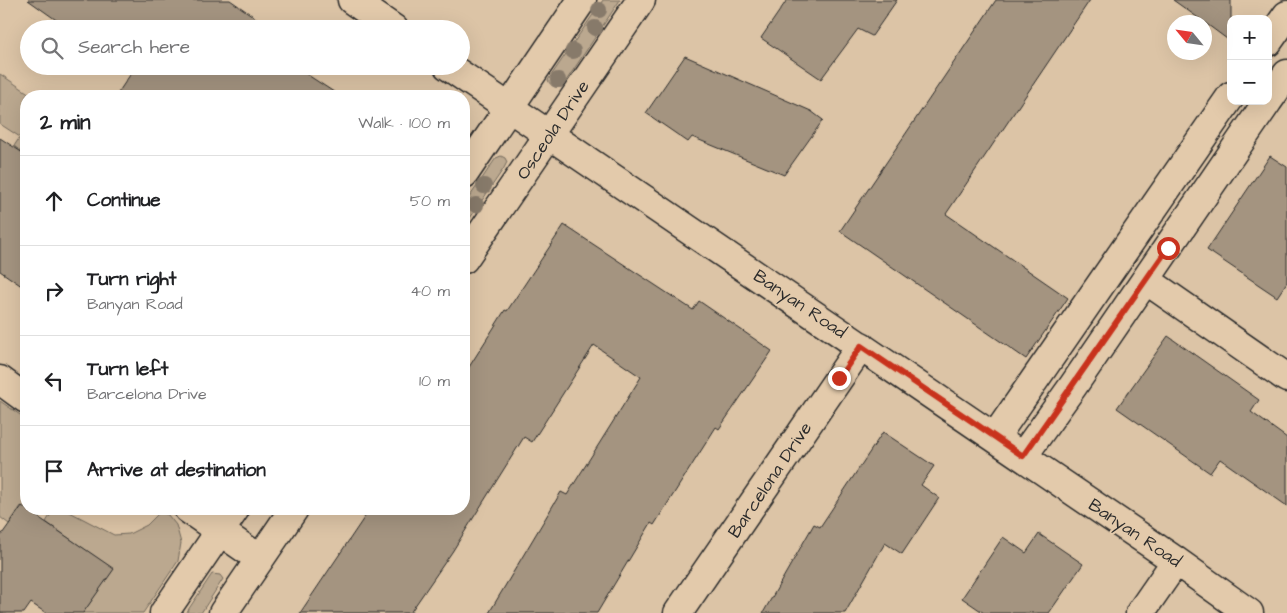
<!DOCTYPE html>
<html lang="en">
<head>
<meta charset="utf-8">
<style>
  :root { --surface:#fff; --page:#f6f6f6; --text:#202124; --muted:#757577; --line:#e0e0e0 }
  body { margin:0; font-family:"Architects Daughter",sans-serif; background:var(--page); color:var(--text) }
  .controls { position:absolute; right:15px; top:15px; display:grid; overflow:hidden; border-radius:10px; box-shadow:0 5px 20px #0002 }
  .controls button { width:45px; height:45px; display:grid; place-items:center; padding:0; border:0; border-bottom:1px solid var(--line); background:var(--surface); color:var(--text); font:25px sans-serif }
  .compass { position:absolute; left:1167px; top:15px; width:45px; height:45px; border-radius:50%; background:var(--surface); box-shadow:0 5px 20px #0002; rotate:299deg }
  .stop { position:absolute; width:15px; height:15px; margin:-11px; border:4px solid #c8321e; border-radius:50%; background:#fff }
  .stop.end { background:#c8321e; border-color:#fff; box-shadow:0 1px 5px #0008 }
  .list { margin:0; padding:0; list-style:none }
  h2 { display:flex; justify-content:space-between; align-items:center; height:65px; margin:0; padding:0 20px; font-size:21px }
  h2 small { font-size:16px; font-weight:400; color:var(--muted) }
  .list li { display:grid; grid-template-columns:32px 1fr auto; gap:15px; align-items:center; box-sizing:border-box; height:90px; padding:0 20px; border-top:1px solid var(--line) }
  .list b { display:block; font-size:19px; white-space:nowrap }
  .list p { margin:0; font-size:16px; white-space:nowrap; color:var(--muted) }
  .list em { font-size:16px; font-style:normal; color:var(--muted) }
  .icon { flex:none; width:28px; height:28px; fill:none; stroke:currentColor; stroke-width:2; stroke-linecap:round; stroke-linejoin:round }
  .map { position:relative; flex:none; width:1287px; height:613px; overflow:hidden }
  .search { position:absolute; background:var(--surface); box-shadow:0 5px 20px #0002; left:20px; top:20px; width:450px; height:55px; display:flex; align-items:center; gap:12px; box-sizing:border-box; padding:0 18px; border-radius:28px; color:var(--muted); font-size:19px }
  .panel { position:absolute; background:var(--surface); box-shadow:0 5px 20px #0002; left:20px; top:90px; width:450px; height:425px; border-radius:20px }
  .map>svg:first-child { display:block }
</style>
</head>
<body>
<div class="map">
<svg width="1287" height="613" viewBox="0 0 1287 613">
  <rect width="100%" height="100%" fill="#dcc4a6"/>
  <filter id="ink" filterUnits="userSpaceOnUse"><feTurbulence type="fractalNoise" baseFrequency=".02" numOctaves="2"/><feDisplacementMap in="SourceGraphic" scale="10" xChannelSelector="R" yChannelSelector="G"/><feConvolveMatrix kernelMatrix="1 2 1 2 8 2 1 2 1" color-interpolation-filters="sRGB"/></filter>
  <g filter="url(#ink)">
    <path fill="#bba88f" stroke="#736a5d" d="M603,0H620L562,87C555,88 551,87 548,80Z
      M0,74L33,96H26V155L14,146L20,137L0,124Z
      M501,156L505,158L507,162L504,168L464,227V205L496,158Z
      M0,401L26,419V509H34L31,512L21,506L9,524L0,517Z
      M54,509H64L114,535L129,534L147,525L160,512L168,515L176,525L181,543L178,561L143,613H83L113,569L46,522Z
      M212,574L220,575L223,579L201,613H186Z"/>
    <path fill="#a49480" stroke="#2b2b2b" d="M28,0H230L272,29H69Z
      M787,0H897L872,36L858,29L821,79L761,38Z
      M996,0H1090L946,214L1068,298L1026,359L840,231Z
      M1173,0H1231V42L1204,22Z
      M685,56L811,111L823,120L784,175L692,137L688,142L646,113Z
      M136,66H294L340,96H116Z
      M0,138L26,155V289L0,271Z
      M1270,156L1287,167V282L1277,297L1207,250Z
      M564,225L693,310L699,301L772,351L719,429L716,427L654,525L651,523L597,613H489L561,492L567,495L641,377L594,345L532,442L524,437L452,552L410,613H300L370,509H464V375L505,310L507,311Z
      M1168,336L1259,400L1251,412L1287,438V506L1220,459L1210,473L1117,408Z
      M883,432L934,466L921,485L939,498L902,554L885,543L845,613H763L814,524L820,527Z
      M22,506L114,569L83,613H46L31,603L24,613H0V537Z
      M1039,534L1083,564L1049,613H984L962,598L1003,537L1026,553Z"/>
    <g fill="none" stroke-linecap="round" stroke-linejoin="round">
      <defs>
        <path id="minor" d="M352,0L394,29
          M1268,42L1287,15
          M448,66L1176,561L1249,613
          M1268,101L1287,74
          M464,174L582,0
          M464,259L641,0
          M1146,280L1287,378
          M0,380L26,399
          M995,437L1231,96
          M1023,456L1073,386L1268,101
          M188,509L260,559
          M164,613L235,509
          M223,613L294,509
          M678,613L861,346
          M1140,613L1176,561"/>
      </defs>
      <use href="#minor" stroke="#2b2b2b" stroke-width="31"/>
      <use href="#minor" stroke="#e3caab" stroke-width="28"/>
    </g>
    <g fill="#877a6b">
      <circle cx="599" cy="10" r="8"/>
      <circle cx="595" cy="28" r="8"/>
      <circle cx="573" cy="51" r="8"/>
      <circle cx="558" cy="80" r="8"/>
      <circle cx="484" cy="186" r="8"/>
      <circle cx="476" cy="205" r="8"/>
    </g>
  </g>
  <g fill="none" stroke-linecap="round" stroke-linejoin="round" filter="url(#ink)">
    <path stroke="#c8321e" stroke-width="6" d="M839,378L861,346L1023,456L1168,248"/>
  </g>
  <g text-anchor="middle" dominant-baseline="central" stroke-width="4" stroke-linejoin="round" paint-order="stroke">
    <g font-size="18" fill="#2b2b2b" stroke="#e3caab">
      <text transform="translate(553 130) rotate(-56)">Osceola Drive</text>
      <text transform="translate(800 304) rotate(34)">Banyan Road</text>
      <text transform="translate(770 480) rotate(-56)">Barcelona Drive</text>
      <text transform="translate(1135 533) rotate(34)">Banyan Road</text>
    </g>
  </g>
</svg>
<div class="controls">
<button>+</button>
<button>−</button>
</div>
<svg class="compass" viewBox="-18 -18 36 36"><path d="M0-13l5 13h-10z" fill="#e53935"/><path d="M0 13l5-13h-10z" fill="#757577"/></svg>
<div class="stop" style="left:1168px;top:248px"></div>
<div class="stop end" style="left:839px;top:378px"></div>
<div class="search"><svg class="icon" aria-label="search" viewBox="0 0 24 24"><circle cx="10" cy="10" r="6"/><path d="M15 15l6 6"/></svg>Search here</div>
<section class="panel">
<h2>2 min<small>Walk · 100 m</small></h2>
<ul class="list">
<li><svg class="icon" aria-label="ahead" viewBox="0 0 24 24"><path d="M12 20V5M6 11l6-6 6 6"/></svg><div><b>Continue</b></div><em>50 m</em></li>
<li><svg class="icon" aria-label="right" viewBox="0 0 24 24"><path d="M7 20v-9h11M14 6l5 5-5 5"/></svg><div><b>Turn right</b><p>Banyan Road</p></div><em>40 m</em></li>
<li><svg class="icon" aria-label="left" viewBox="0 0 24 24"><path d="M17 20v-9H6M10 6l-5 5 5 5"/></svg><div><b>Turn left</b><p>Barcelona Drive</p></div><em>10 m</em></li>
<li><svg class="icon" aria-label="arrive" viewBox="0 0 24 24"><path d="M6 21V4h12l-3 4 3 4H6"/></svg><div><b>Arrive at destination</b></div></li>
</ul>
</section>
</div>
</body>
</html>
